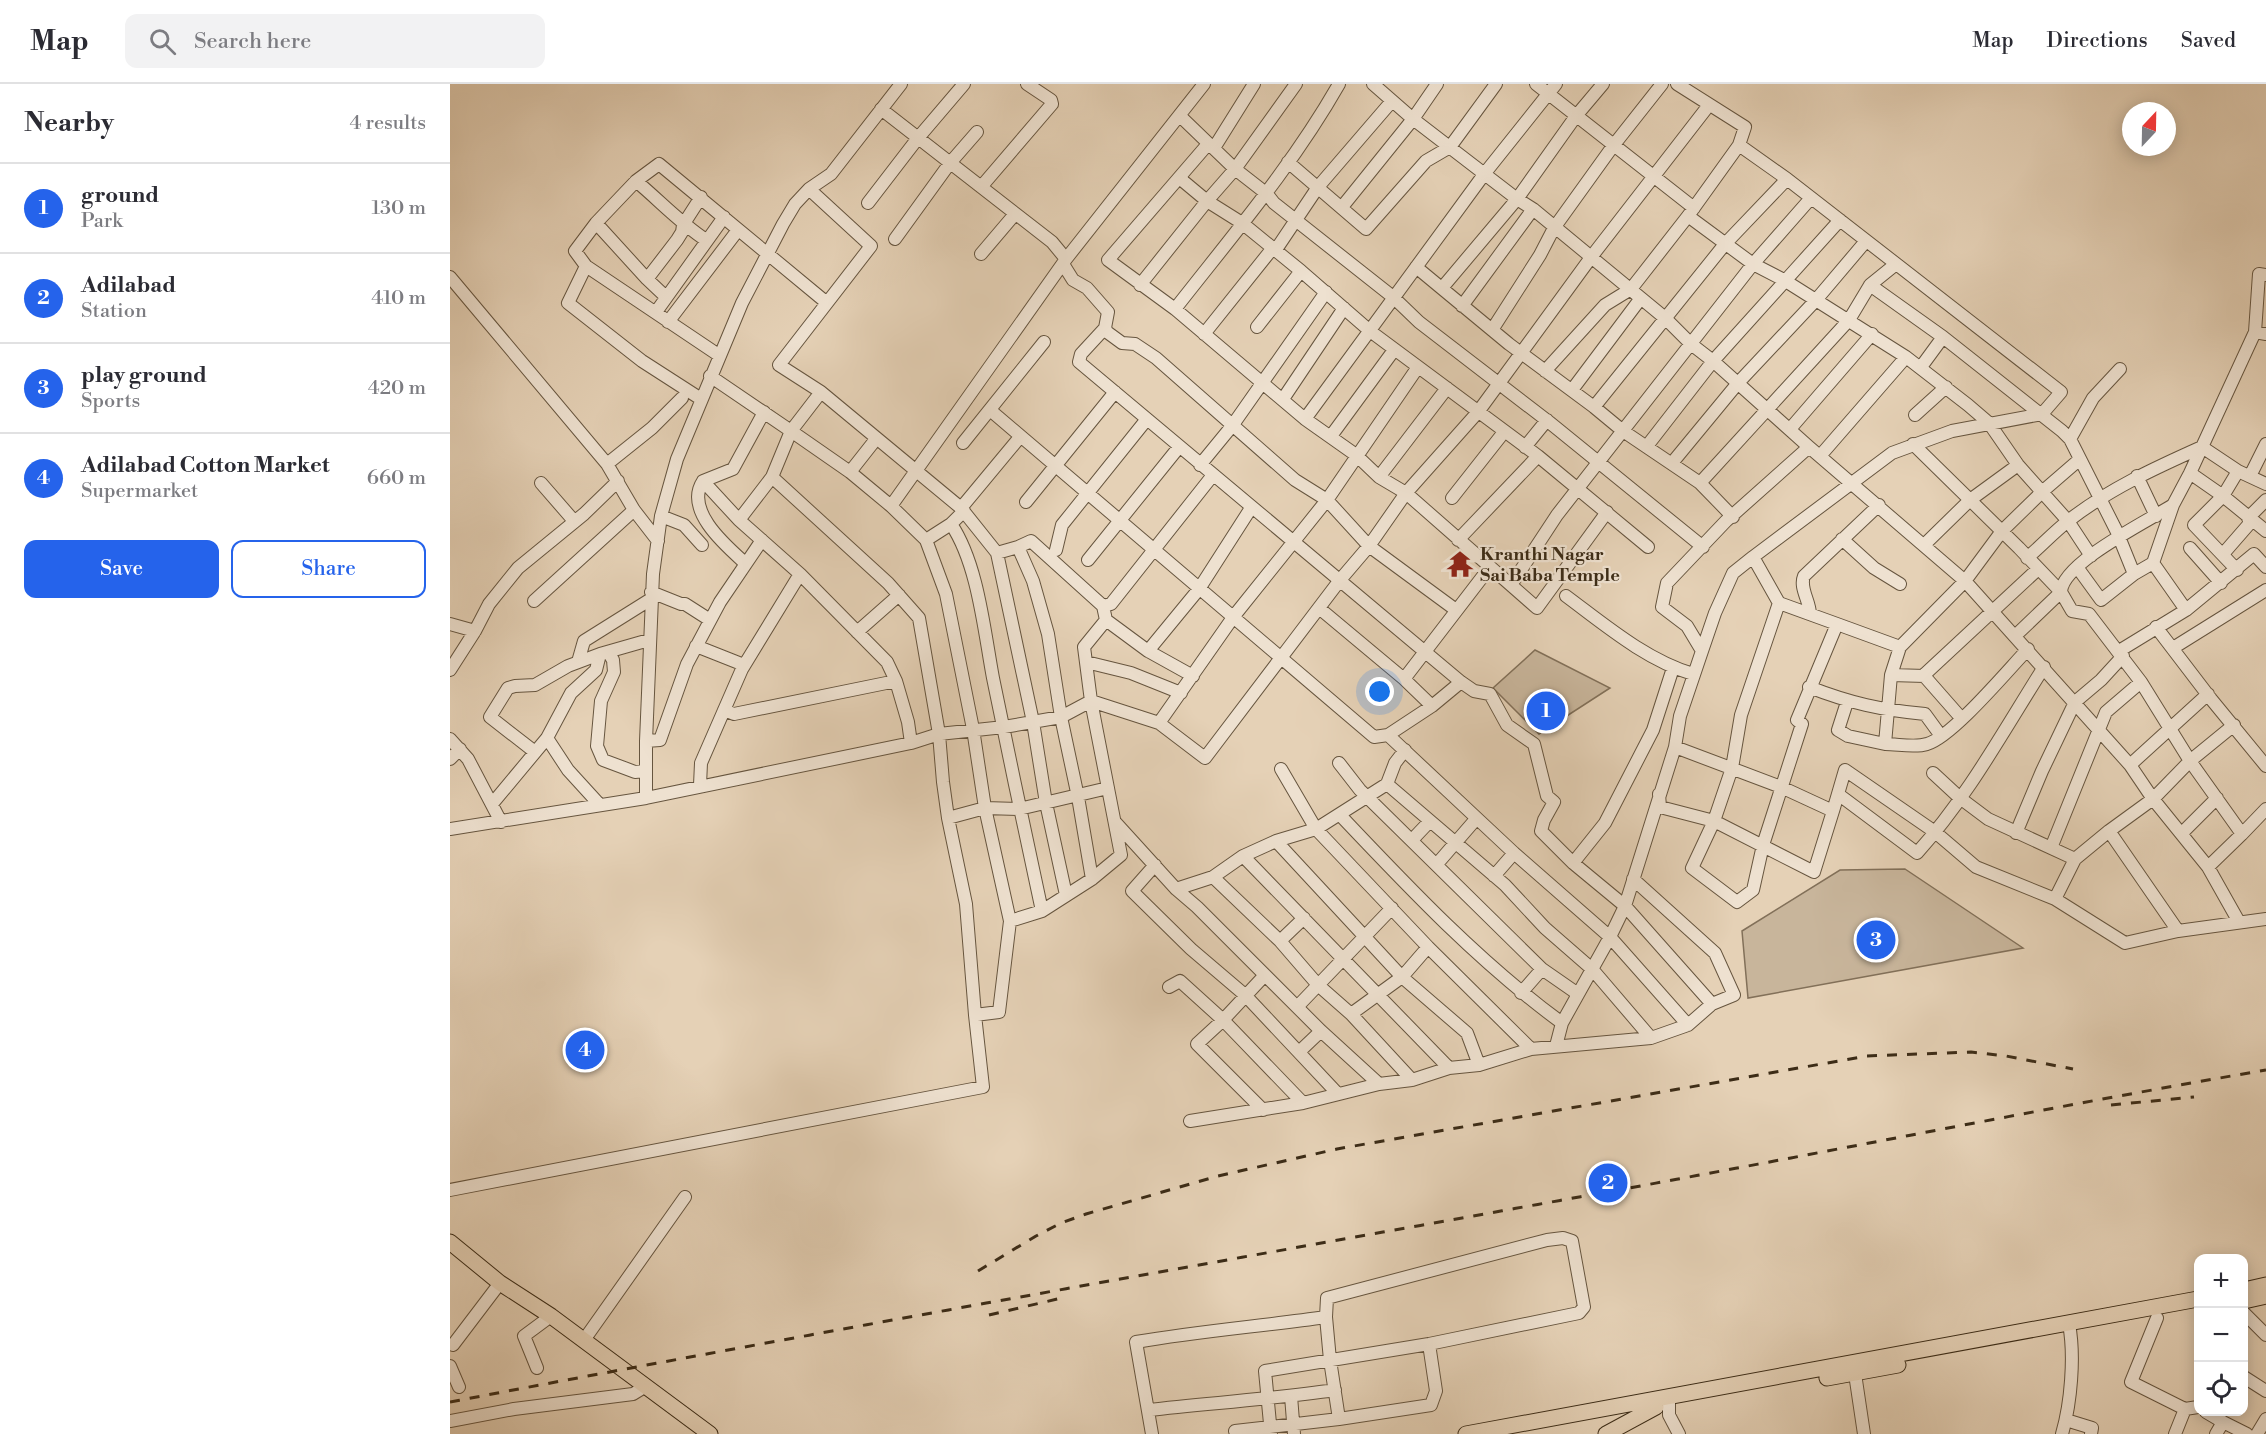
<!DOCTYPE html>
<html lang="en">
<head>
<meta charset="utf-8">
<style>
  :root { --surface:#fff; --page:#f2f2f3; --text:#2b2b33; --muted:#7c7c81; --line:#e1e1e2; --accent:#2563eb }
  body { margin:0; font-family:"Libre Bodoni",serif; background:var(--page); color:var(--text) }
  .controls { position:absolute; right:18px; bottom:18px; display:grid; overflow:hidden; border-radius:12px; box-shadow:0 3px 15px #0003 }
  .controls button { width:54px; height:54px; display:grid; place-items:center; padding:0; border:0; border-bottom:2px solid var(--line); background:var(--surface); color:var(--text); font:30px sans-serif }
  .compass { position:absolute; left:1672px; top:18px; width:54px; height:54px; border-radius:50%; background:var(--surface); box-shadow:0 3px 15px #0003; rotate:22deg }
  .you { position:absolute; left:930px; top:608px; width:21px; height:21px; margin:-15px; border:4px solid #fff; border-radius:50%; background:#1a73e8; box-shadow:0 0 0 9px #1a73e833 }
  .badge { display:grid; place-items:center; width:39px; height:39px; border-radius:50%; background:var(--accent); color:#fff; font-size:20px; font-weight:700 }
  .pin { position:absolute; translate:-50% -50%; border:3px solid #fff; box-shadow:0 2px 6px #0006 }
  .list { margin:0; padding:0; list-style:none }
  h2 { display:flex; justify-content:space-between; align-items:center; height:78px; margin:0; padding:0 24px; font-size:26px }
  h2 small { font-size:20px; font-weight:400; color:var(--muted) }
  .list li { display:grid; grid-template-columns:39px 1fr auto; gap:18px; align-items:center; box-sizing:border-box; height:90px; padding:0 24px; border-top:2px solid var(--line) }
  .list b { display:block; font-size:22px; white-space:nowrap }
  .list p { margin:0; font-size:20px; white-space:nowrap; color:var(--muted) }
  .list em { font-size:20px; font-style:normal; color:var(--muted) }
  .actions { display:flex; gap:12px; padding:18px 24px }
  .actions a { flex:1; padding:14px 0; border:2px solid var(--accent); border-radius:12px; text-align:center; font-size:21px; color:var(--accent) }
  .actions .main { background:var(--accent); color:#fff }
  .icon { flex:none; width:33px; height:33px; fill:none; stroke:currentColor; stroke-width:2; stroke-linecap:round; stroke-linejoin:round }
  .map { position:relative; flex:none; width:1816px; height:1350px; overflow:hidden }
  header { display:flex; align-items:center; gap:36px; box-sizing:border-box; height:84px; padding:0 30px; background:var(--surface); border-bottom:2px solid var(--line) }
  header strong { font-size:28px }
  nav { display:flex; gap:33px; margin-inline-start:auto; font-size:21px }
  .search { width:420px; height:54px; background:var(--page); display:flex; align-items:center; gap:15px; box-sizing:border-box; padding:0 21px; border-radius:12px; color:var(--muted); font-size:22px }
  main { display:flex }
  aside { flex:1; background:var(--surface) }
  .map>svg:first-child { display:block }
</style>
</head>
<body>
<header>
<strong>Map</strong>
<div class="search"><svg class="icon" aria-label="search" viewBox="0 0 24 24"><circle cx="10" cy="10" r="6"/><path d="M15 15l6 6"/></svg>Search here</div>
<nav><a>Map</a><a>Directions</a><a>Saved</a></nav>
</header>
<main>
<aside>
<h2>Nearby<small>4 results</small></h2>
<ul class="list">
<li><span class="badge">1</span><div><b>ground</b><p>Park</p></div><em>130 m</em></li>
<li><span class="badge">2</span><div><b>Adilabad</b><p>Station</p></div><em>410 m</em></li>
<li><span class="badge">3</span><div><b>play ground</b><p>Sports</p></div><em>420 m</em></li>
<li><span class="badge">4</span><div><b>Adilabad Cotton Market</b><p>Supermarket</p></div><em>660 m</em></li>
</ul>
<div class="actions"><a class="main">Save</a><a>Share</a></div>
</aside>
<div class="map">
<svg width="1816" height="1350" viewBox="0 0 1816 1350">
  <rect width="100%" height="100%" fill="#e5d1b6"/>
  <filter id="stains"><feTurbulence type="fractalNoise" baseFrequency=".00333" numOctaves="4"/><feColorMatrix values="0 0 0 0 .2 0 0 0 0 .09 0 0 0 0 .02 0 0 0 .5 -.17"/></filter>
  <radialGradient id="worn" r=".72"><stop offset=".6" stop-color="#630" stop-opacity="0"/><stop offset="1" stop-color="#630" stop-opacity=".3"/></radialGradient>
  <path fill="#c8b59b" stroke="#827059" stroke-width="1.5" d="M1085,566L1160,604L1089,650L1043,604Z
    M1455,785L1573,864L1298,914L1292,847L1390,786Z"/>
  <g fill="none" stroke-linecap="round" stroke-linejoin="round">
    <defs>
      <path id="minor" d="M923,0L963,35L1067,115L1083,125L1215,234L1241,260L1263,277L1359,363L1515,497L1680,681L1703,715L1758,783L1789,838
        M1086,0L1244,124
        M431,25L602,158L616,175
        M730,32L785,85L817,110L824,119L943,213L969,238L1099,338L1253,463
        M758,60L658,176L725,225L855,335L906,371L929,393L956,409L1087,524L1157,428
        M764,64L804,0
        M838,78L916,145L976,77L1000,63L1046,0
        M731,93L733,97L757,117L792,139L851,187L920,247L1088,372L1198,463
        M186,97L209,80L377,219
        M531,103L602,20L601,16L577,0
        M359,105L421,162L329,281L371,308
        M418,119L468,54L514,0
        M892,123L963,35L987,0
        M1238,132L1303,180L1334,196L1456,273L1518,321L1539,339L1568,381L1618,437L1641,472
        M146,139L197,195L216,213
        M445,155L500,79L527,48
        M256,156C230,139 210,117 186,97L146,139L125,167L136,182L270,272
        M825,167L868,103L942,17
        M531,170L565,130
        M613,180L623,196L637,204L658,228L655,244L657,248L672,259L685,260L706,274L845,396L877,416L919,462L1006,526
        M136,182L118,219L192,277L251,315
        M966,183L1059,260L1144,323L1173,347L1250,399L1283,433
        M0,193L157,380L184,426L208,457
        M197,195L227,156L232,148L233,141L251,113
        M690,201L757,117L785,85L846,0
        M1420,201L1446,180
        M992,204L1067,115L1126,32L1153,0
        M1012,222L1083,125
        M725,225C782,152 843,81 889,0
        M206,228L274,133
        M218,238L288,146
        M807,243L851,187
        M655,244L631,270L629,278L1011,598L1024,607L1040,610L1057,641L1084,660L1097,712L1104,718L1094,736L1091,747L1123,779L1175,822L1262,920
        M1042,246L1090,171L1104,144L1163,62L1212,0
        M1805,248L1809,190L1816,191
        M754,250L822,165
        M1471,283L1493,253
        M1095,287L1155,221L1181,205L1238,132L1289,61L1295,43L1227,0
        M260,292L341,347L371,308L511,424L547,469L583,638L596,719L616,811
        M1122,306L1191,214
        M833,315L894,224
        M1144,323L1275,160L1337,95
        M540,326L924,653L938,651L1064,769L1160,853L1238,941
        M1465,331L1496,303
        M855,335L1035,89L1106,0
        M1340,345L1422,250
        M881,352L944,266
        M1620,355L1643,314L1670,285
        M513,359L594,258
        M1463,360L1569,464L1611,508L1622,527L1639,530L1691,598L1740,677L1792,750L1816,725
        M1197,362L1263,277L1390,136
        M1075,363L1097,336
        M1752,363L1788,387L1816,400
        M1370,372L1456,273
        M1222,379L1288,299L1366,216L1416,157
        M157,380L202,344L232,314
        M750,381L782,342L876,208
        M400,388L426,355
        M1740,389L1773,412L1816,447
        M763,391L661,520L653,522L656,536L634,563L641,617L709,639L755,674L890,496L919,462L956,409L1028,328L1142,172L1259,21
        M1687,392L1706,432
        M1800,392L1816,360
        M322,393L289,436L350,490L437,578L446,597L458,638L461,659
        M929,393L997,304
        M253,397L283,385L314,328
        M91,399L124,437
        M1250,399L1399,236L1420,201L1493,253L1612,347L1620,355L1667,448L1684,490L1703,479
        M1002,414L1054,348
        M576,418L665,308
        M441,422L616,175L754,0
        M511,424L570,353
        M211,432L234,441L252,461
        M289,436L253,397C234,426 275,461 295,479
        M501,440C528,480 534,546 543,594C559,672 575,749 592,827
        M1392,455L1424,484L1450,500
        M476,456L501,440L514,427
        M1008,456L1088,372
        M1474,461L1520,416L1568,381
        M568,463L581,457L653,522
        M1740,464L1771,499
        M606,466L612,441L697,335
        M547,469L568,463L583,497L598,550L611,633L628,713L642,795
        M1773,470L1800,439L1798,434L1816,416
        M1303,473L1329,519L1387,540
        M1577,474C1591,462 1604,448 1618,437C1659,405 1705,384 1752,363
        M638,476L729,363
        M1627,483L1651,516L1684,490
        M1787,486L1744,441L1773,412L1788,387
        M1061,501L1107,431L1303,180L1361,114
        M201,508L231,520H235L260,536
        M1116,512C1155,541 1196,576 1243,590
        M84,517L184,426
        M1329,519L1291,631L1282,684L1264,737L1242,784L1287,818L1303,806L1313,761L1352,640L1347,636L1387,540L1450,563
        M869,524L954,595L982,622
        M1736,526L1703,479L1723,421L1740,389L1805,248L1816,250
        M1360,530C1360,517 1349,504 1354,492L1429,421
        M656,536L698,567L749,505L801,424
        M0,540L25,547
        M1706,543L1761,615L1816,682
        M407,548L449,511
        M1565,552L1611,508C1612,479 1698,437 1723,421
        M246,562L294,581
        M1723,564L1816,506
        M1578,565C1557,587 1502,653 1477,660C1465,664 1448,660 1435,660L1441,591L1450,563L1515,497L1552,447L1593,407L1630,375
        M698,567L743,592
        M1252,567L1265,529L1283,489L1303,473L1442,369L1502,347L1592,330L1611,308L1337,95L1289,61
        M1669,567L1736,526L1804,470L1816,483
        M158,568L163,576L164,588L151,617L147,662L153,676L185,688L195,687
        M128,578L134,557L201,515
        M636,578L681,589L731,609
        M0,586L25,547L39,520L68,484L134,430L168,397
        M1441,591L1475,592
        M954,595L1040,483
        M1359,603C1400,619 1431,626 1475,630L1491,652
        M1397,618L1388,646L1398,652L1435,660
        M274,626L284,630L446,597
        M1512,635L1476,594L1475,590L1588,485
        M709,639L784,532L877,416L968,283
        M938,651L982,622L1011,598
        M97,654L118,686L149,720
        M0,655L18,675L51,738
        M196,657L203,490L211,432L227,375L292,219L333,140L345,120L359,105L381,90L451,0
        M955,666L945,679L937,700L1055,801L1095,844L1142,885L1201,954
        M85,668L40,633L58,604L65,602L85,601L118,582L150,570
        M0,675L10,665
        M889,679L910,706L1092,885L1128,910
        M1680,681L1758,610
        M831,685L866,745L978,863L1081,965
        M1483,689L1510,714L1538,735L1625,775L1659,747L1703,715L1740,677L1784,641
        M250,701L251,679L292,585L350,490
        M1209,710L1210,723L1264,737L1364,788L1383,727L1331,703L1225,663
        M1388,710L1467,769C1517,714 1554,646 1594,583
        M196,714L461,659L489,650L554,643L611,633L641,617L671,771L642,795L592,827L560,837L549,928L525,931L516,820L498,734L493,698L489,650L469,534L438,499L322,393L341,347L400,388L441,422L476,456L496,510L523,645L535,724L560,837
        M42,720L97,654L121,609L146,586L150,570L199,556
        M1383,727L1395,686L1485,748L1526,783L1605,815L1675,859L1728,847L1816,835
        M890,731C960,805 1030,879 1112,939
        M498,734L535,724L569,725L658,704
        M666,739L726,805L747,823L871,947L929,1000
        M0,745L196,714V657L210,656L237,580L270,518L312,456
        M1659,747L1728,847
        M1566,749L1592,687L1625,618L1651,596L1673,572
        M1732,749L1767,714
        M962,756L980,737
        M826,757L952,893L1017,949L1029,981
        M1601,764L1656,628L1691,598
        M793,772L999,984
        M1123,779L1155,739L1203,646L1223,584
        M987,780L1026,735
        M705,781L682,807L741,865L795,911L888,1010
        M1758,783L1792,750
        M1044,792L1064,769
        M763,793L830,857L868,901L901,930L962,996
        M726,805L763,793L793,772L826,757L866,745L937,700
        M1605,815L1625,775
        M830,857L854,834
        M719,903L730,897L773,936L853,1019
        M1071,909L1092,885
        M847,923L942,824
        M901,930L952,893L978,863
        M1106,962L1112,939L1160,853L1175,822L1225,663L1230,632L1252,567L1237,542L1212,523L1217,499L1276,437L1359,363
        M850,967L871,947
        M813,1026L747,960L773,936L815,891
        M740,1037L853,1019L929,1000L962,996L999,984L1029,981L1081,965L1201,954L1238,941L1262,920L1284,911L1265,869L1183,795
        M0,1106L533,1003L525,931
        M1794,1229L1816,1251
        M1707,1234L1681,1298L1735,1325
        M134,1256L235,1113
        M3,1261L50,1199
        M0,1282L9,1303
        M1404,1283L1414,1350
        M87,1284L74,1252L101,1232
        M1794,1293L1816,1307
        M841,1312L844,1350
        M1219,1312V1331L1229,1350
        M698,1326C760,1319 823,1315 885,1306
        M1756,1328L1773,1338L1766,1350
        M1616,1336L1642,1344L1641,1350
        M0,1337L64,1325L183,1310L196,1302
        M1773,1338L1797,1350
        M785,1347L889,1335L981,1321L986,1307L979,1260
        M702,1350L686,1258C750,1247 813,1242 876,1233
        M821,1350L815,1287L979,1260L1129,1229L1134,1223L1122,1157L1113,1154L1097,1156L877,1214L876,1233L880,1276L889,1335
        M1612,1350C1621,1319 1625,1272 1619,1240
        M1725,1350L1735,1325L1748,1323
        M1807,1350L1816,1335"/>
      <path id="major" d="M0,1158L50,1199L101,1232L260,1350
        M1794,1206L1816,1201
        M1794,1217L1816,1212
        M1377,1294L1448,1281
        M1016,1350L1748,1215
        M1156,1350L1206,1323"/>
    </defs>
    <use href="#minor" stroke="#66553f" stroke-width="14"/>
    <use href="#major" stroke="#3c2c17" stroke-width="17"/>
    <use href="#minor" stroke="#eee1d0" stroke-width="12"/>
    <use href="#major" stroke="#e5d1b6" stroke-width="15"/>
    <path stroke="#3c2c17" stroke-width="3" stroke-dasharray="10 10" stroke-linecap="butt" d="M1661,1021L1744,1013
      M528,1187L586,1152L611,1139L636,1130L768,1092L887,1065L1417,972L1521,968L1556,972L1623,985
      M539,1231L616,1213
      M0,1318C389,1244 779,1176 1168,1106C1384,1067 1599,1023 1816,986"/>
  </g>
  <defs>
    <symbol id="temple-bare" viewBox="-9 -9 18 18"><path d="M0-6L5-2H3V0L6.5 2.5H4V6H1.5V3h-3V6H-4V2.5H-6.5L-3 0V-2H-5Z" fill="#8f2418" stroke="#eee1d0" stroke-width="2.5" paint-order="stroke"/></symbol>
  </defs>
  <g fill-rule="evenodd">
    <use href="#temple-bare" x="991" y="461" width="38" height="38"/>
  </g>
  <g text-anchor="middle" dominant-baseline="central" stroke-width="4.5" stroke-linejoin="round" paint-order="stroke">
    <g font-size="18" font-weight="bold" fill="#3c2c17" stroke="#eee1d0" text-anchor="start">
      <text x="1030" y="470">Kranthi Nagar<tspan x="1030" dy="21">Sai Baba Temple</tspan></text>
    </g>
  </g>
  <rect width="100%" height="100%" filter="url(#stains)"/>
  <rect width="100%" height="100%" fill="url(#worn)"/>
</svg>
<div class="controls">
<button>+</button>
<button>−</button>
<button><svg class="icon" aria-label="locate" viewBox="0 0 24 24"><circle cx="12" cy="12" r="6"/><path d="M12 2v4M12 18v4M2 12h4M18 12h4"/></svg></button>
</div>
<svg class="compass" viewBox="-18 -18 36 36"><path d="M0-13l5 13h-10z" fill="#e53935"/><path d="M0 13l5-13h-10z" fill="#7c7c81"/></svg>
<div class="you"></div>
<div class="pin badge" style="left:1096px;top:627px">1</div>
<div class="pin badge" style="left:1158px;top:1099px">2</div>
<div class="pin badge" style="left:1426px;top:856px">3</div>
<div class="pin badge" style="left:135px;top:966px">4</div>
</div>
</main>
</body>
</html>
